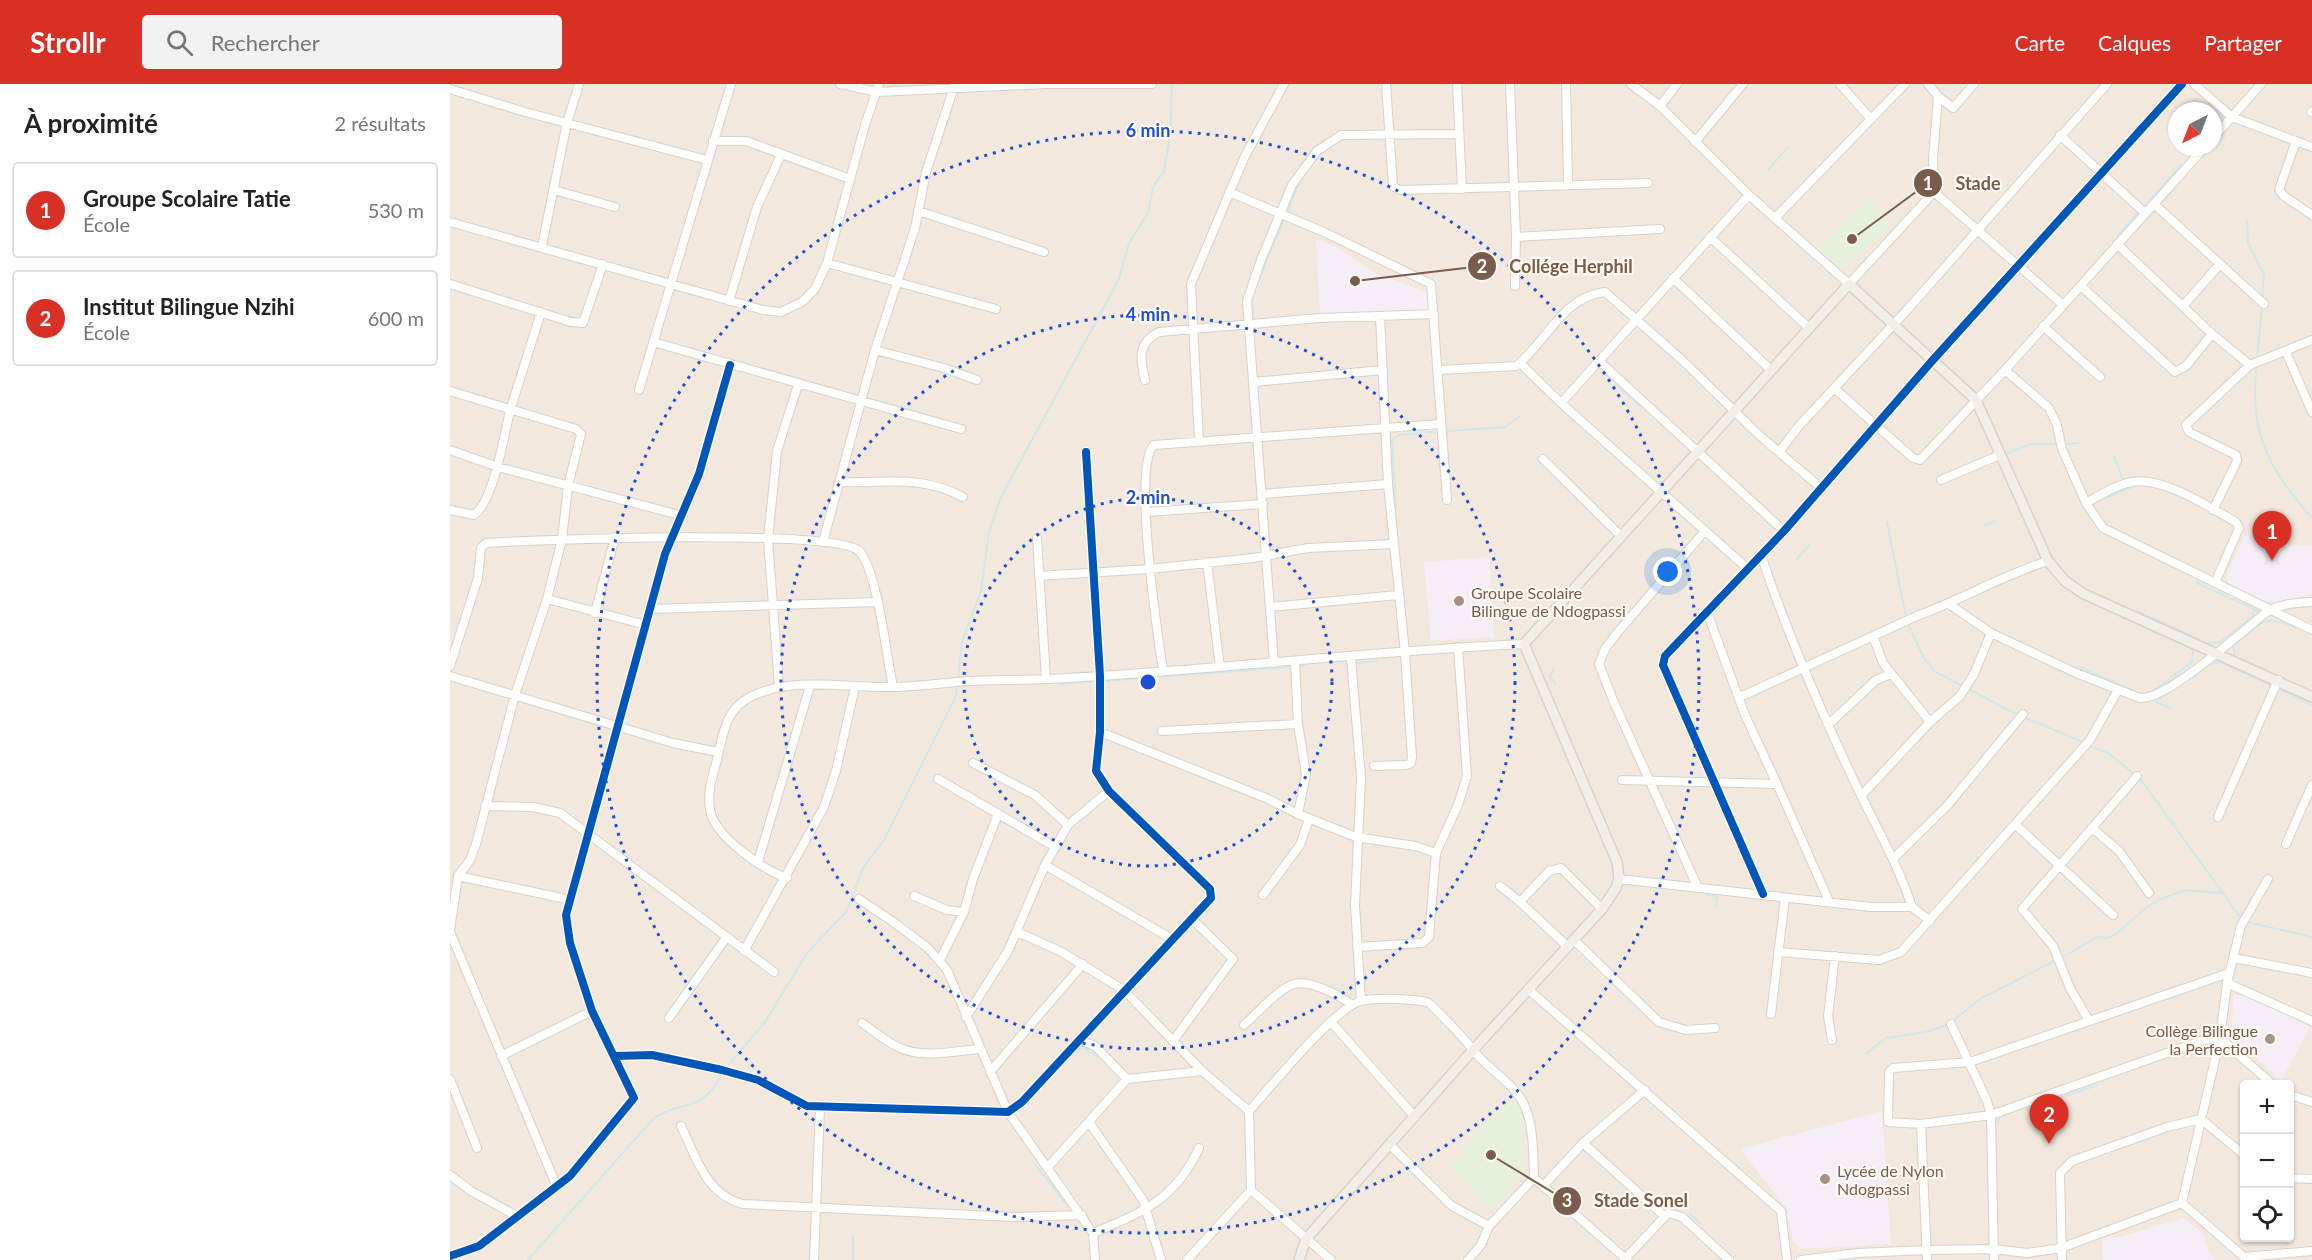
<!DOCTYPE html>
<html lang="fr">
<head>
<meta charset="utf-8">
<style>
  :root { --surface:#fff; --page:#f2f2f2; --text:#222; --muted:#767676; --line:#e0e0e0; --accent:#d93025 }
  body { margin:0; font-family:Lato,sans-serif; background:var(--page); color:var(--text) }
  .controls { position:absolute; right:18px; bottom:18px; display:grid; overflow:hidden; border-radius:6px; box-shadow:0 2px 4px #0004 }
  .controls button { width:54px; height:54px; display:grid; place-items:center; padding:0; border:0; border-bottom:2px solid var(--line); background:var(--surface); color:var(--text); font:30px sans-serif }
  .compass { position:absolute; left:1718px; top:18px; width:54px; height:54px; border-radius:50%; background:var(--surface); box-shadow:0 2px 4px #0004; rotate:222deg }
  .you { position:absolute; left:1218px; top:488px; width:21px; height:21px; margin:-15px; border:4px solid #fff; border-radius:50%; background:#1a73e8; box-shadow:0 0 0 9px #1a73e833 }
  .badge { display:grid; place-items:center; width:39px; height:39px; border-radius:50%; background:var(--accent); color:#fff; font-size:20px; font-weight:700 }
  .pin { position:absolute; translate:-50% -50px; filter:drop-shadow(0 2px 3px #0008) }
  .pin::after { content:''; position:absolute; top:32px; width:21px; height:18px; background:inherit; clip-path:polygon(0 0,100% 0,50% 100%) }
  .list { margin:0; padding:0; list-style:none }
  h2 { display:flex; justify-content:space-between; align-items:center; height:78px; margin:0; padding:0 24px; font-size:26px }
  h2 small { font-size:20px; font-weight:400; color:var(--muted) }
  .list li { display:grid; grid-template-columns:39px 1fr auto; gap:18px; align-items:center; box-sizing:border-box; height:96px; margin:0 12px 12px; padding:0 12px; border:2px solid var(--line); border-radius:6px }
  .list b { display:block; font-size:22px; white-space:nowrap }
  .list p { margin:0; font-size:20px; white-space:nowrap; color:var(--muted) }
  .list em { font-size:20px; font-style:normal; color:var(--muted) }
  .icon { flex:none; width:33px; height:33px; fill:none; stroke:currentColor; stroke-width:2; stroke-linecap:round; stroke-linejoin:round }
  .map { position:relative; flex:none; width:1862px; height:1176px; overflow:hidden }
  header { display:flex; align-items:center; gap:36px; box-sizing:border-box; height:84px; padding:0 30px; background:var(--accent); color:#fff }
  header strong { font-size:28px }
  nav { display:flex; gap:33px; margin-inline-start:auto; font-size:21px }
  .search { width:420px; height:54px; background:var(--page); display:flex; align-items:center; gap:15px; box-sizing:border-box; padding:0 21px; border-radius:6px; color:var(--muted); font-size:22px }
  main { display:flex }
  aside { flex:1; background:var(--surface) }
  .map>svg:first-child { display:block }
</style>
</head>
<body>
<header>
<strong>Strollr</strong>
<div class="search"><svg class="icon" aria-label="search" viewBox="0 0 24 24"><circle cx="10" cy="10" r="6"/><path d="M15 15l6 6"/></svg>Rechercher</div>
<nav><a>Carte</a><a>Calques</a><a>Partager</a></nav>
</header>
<main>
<aside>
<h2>À proximité<small>2 résultats</small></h2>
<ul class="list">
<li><span class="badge">1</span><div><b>Groupe Scolaire Tatie</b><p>École</p></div><em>530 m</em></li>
<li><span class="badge">2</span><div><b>Institut Bilingue Nzihi</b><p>École</p></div><em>600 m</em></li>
</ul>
</aside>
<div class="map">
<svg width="1862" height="1176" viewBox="0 0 1862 1176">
  <rect width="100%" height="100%" fill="#f9f5f0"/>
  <path fill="#f2e8de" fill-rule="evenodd" d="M0,0H1862V1176H0ZM1727,27H1763V63H1727ZM1794,1000H1840V1154H1794Z"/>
  <path fill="#f6eef6" d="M866,156L883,161L925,189L980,210V225L870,231Z
    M1802,446L1841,462L1862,461V510L1827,518L1814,517L1779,499L1776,492L1795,451Z
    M1039,473L1044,555L1039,553L981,557L974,478Z
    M1783,911L1798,912L1860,943L1831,997L1782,952Z
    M1432,1027L1441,1160L1350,1165L1343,1157L1337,1125L1290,1065Z
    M1734,1134L1753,1150L1760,1171L1766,1176H1653L1652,1154L1670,1153Z"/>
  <path fill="#e7f0db" d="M1422,113L1439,145L1390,186L1368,165L1396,134Z
    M1061,1012L1072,1028L1073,1089L1042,1125L997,1083Z"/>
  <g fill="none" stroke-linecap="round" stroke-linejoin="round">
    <path stroke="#d0e8ea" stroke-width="2" d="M1318,86L1338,63
      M1717,112L1724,105
      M1693,124L1731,81
      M1698,134L1704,128
      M1797,136L1798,159L1814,191L1812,216
      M1667,152L1689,128
      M807,200L852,92
      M802,214L803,238
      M1812,222C1809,264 1798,315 1812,356C1821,385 1842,411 1862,434
      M1448,242L1462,226
      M1169,303L1189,321L1191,319
      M977,348H985
      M996,349L999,347L1055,343L1070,332
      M996,355L998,373
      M1614,360L1628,359
      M1554,371L1580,360H1608
      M1664,372L1673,396
      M998,376L999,387
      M1659,413L1687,401
      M946,422L942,356L949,351L970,349
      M816,423L821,416
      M1303,424L1309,429
      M1313,433L1325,445
      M1437,438L1457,538L1473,572L1484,587L1566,630L1633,658
      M1535,441L1545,437
      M844,462H851
      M1347,475L1359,461
      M1747,499L1811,528
      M1687,527L1756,559L1770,558L1803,532L1805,525
      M1834,527L1840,524L1862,522
      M1696,544L1743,565L1742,578L1700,609
      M906,579L927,577
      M1757,581L1771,578L1821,601
      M730,582L743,581
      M1628,582L1683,607
      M1104,584L1100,592L1105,600
      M623,589L649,588
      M1819,589L1785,572L1783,562C1811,540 1812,528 1846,544
      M508,595L512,558L531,507L539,447L551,413L669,195L679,159L698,129L703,103L714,87L720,53L722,0
      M653,597L853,582
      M609,600L648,597
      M1829,605L1862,621
      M1721,624L1706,618L1728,602
      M1638,661L1658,669L1691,696L1793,837L1862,853
      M1256,811L1267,812L1266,822
      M910,829L911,858
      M1611,874L1647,853L1658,854L1666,850L1697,823L1711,815L1735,806L1771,809
      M1416,970L1436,954L1476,948L1499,940L1530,915L1606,876
      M620,974L633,963L647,973
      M275,985L315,938L357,869L396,828L414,782L434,756L506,612L507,601
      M1576,1026L1647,1001
      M1544,1042L1550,1034
      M585,1080L614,1118
      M1240,1130L1250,1139
      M403,1151V1176
      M1836,1154L1837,1160
      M78,1176L204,1034C236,1014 250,1031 272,990"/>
    <defs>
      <path id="minor" d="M390,0L427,8L596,0H702
        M936,0L943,102L949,106L1198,99
        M1007,0L1012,105
        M1060,0L1066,153L1065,202
        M1116,0L1118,99
        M1181,0L1210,22L1299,111L1399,200L1484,108L1483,75L1488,12L1478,0
        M1390,0L1420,34
        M1744,0L1782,33L1862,63
        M0,5L75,28L257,76
        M1488,12L1503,24L1524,0
        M1210,22L1227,0
        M1861,28L1862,27
        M1610,51L1695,129
        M1763,54L1811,0
        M263,57H296L400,95
        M1846,57L1829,106L1834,112L1862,131
        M1245,58L1293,0
        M104,106L165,123
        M779,108L876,149L981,200L997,416
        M1484,108L1612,220
        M1704,120L1814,220
        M468,127L594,168
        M1325,134L1455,0
        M0,138L313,226L331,228L352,218L365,205L377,179L415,41L429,0
        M1066,153L1210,145
        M1260,153L1358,243
        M1667,160L1762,250L1800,281
        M92,162L117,39L129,0
        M377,179L546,225
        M1223,194L1320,285
        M0,200L121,238L133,239L153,180
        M1631,202L1725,288L1736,282L1762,250
        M279,217L307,123L331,71
        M1733,222L1770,180
        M1593,242L1650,293
        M203,258L511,345
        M425,266L494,284L527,296
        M1836,268L1862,328
        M1149,277L1334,447
        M1070,279L1111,319L1297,484
        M988,286L1066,282C1096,259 1113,212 1155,208L1231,275L1309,351L1371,404
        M1555,286L1599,324L1607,341L1612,365L1636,419L1653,444L1862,546
        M695,296C690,275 687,259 709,248L870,234L984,230
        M804,298L933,286
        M1384,304L1463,374L1470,376L1555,286L1755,63
        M189,306L281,0
        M0,307L126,345L131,350L118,402L112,455L97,515L65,611L26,760L20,776L8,792L0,846
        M1111,319L1299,111
        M749,357L741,200L795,72L834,0
        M0,366L48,383L233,432
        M1329,368L1348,343L1457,226L1657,0
        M1093,375L1171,452
        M1491,396L1550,371
        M390,398C438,400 468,390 513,413
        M812,410L938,400
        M1636,419C1650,411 1666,401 1682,398C1713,392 1760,424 1786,438L1789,444L1765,499
        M0,426L24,431C44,417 54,351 60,327C70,294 81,261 91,228
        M1763,426L1787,377L1786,371L1739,348L1736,341L1800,281L1862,256
        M696,428L813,420
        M587,454L596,595
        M373,458L425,266L465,144L476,88L505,0
        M1311,471C1337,549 1370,625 1405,699C1425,741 1448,780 1462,823
        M757,478L770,583
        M589,492L700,485L803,474L858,464L944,460
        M97,515L196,541
        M1499,520L1541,549L1626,589L1690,614C1715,616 1778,559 1800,542C1806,537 1814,529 1822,525C1834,520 1848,518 1862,518
        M820,523L948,511
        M201,525L428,518
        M1257,528L1295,631L1327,700
        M145,529L165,453
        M1423,552L1433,579L1480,638
        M901,574L911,693L905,821L911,917
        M824,579L797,217L811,176L842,101L867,67L891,51L1008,50
        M0,582L28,494L31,464L36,459C85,456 385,444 409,467C427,484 437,575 443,603
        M713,587C708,553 682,381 704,361L990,340
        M0,592L223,659L268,668
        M329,602L318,455L327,367L348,301
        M1290,613L1469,531C1513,515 1553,491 1598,477
        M848,640L856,690L848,730
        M1378,641L1426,596L1441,590
        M712,647L848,640L845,577
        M650,648L816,714L848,730L906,753L965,762L986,769
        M523,679L585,711L618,741
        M924,682L956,681L961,679L962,673L955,569L938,400L930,232
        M488,695L605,763
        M1172,696L1327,700L1379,817
        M1411,712L1480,638L1510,612L1524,590L1541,549
        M35,722L83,723L110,729L324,888
        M1768,733L1828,596
        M1566,741L1663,831
        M1642,744L1669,767L1699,809
        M1836,760L1862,701
        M1444,774L1497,722L1573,630
        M308,778L360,602
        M595,781L722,855
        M8,792L121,816
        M337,794C313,786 268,754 261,730C256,711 262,694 267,676C273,650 275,625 302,612C344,592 396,604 442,603C467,603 492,599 518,597C545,596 572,596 599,595C758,587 916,567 1074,560
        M1169,795L1421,823H1462L1480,837
        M1050,802L1070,818L1099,787L1111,784L1152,825
        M1248,804L1163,616L1149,580L1155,565L1167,549L1254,448
        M1313,810L1213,581L1215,572L1334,447L1482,277L1732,0
        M813,811L850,761L859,735
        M464,812L497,826L514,828
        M409,815L442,837L478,864L497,886L558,1028L643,1149L645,1176
        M1070,818L1118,863
        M0,848L107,1103
        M567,848L610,867L675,907L752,987L799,1027
        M1124,856L1209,938L1236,946L1265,944
        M907,863L973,859L979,853L986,769L1008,721L1017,692L1008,563
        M294,867L374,723L386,687L405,603
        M1328,868L1429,876L1451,868L1640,656L1668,606
        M1784,874L1862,889
        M490,876L514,828L523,795L548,730
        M1779,889L1520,978L1443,984L1439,988L1438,1038L1471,1040L1541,1031L1754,956L1770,954L1822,1000
        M1777,899L1862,937
        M1078,905L1331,1127L1337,1176
        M1321,930L1335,814
        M516,933L558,867L595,781L618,741L659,707
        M219,934L276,854
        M1639,937L1620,904L1603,862L1572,825L1687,692
        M412,939C424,947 435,957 448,963C472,975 504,967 529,965
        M882,939L965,1033
        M1501,940L1537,1017L1541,1031L1544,1176
        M794,941C808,929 824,909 841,901C858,894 889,911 902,921
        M629,956L645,962L677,995
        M1382,956L1378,932L1385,872
        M723,957L783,875L742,835
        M51,972L142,927
        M165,972L202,971L272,986L308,996L357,1022L558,1028L572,1018L761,814L760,805L659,707L646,687L650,648V592L636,368
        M540,988L633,880
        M0,995L27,1064
        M1840,1011L1862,1018
        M639,1038L693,1116L711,1176
        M1471,1040L1477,1176
        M231,1042C246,1073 256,1111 293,1120L563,1133L632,1131
        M1133,1059L1213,1131
        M941,1062L1002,1122L1039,1142L1084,1094L1177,1176
        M598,1083L677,995L752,987
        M0,1091L21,1107L67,1132
        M1840,1094L1862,1095
        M1094,1101L1133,1059L1195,1006
        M1732,1119L1770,954L1777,899L1791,842L1818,795
        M1732,1119L1794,1173L1862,1167
        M643,1149C693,1128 725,1116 749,1064
        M0,1172L29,1162L120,1092L184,1014L142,927L120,859L116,831L215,470L249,390L280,281
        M1175,1175L1218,1129L1232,1133L1279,1176
        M364,1176L370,1023
        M737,1176L801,1106
        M881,1176L801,1106L799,1027C820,1004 884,924 911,917C930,913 953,915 972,917L979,919C995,935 1010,949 1023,966C1039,987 1067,1000 1076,1025C1084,1046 1083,1071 1084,1094
        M1018,1176L1031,1161L1039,1142
        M1351,1176L1408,1169L1476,1166L1543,1165L1577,1169L1611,1164L1732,1119
        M1612,1176L1610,1089L1622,1077L1717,1043L1751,1035L1794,1071"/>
      <path id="major" d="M849,1176L856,1155L1023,966L1152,825L1166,804L1169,795L1167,778L1074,560L1399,200L1526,316L1598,477L1615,497L1634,510L1862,613"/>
    </defs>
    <use href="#minor" stroke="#d7d1cb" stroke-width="10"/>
    <use href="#major" stroke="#dad1cc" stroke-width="12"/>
    <use href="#minor" stroke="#fefefd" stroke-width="8"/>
    <use href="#major" stroke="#f3eee8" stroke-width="9"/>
    <defs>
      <path id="cycleway" d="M1313,810L1213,581L1215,572L1334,447L1482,277L1732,0
        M165,972L202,971L272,986L308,996L357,1022L558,1028L572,1018L761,814L760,805L659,707L646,687L650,648V592L636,368
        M0,1172L29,1162L120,1092L184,1014L142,927L120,859L116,831L215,470L249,390L280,281"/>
    </defs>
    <use href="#cycleway" stroke="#fffaf3" stroke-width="11"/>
    <use href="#cycleway" stroke="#0057b8" stroke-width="8"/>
  </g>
  <g fill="none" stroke="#1d4ed8" stroke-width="3" stroke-dasharray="3 6">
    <circle cx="698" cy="598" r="184"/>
    <circle cx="698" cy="598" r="367"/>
    <circle cx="698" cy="598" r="551"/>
  </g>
  <g fill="#a69286" stroke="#fffaf3" stroke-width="2">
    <circle cx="1009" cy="517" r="6"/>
    <circle cx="1820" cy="955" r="6"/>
    <circle cx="1375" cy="1095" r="6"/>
  </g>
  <g text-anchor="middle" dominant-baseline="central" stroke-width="4.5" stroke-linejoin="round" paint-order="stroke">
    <g font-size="16" fill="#7a5c4d" stroke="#fffaf3" text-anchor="start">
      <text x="1021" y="508">Groupe Scolaire<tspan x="1021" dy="18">Bilingue de Ndogpassi</tspan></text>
      <text x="1808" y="946" text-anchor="end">Collège Bilingue<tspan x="1808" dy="18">la Perfection</tspan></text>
      <text x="1387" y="1086">Lycée de Nylon<tspan x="1387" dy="18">Ndogpassi</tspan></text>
    </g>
  </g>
  <circle cx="698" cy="598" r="9" fill="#1d4ed8" stroke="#fffaf3" stroke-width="3"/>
  <g font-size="18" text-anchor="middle" font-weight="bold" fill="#1d4ed8" stroke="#fffaf3" stroke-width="4.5" stroke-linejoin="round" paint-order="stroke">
    <text x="698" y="53">6 min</text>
    <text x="698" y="237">4 min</text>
    <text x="698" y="420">2 min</text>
  </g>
  <path fill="none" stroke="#7a5c4d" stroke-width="2" d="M1402 155L1478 99M905 197L1032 182M1041 1071L1117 1117"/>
  <g fill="#7a5c4d" stroke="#fffaf3" stroke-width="2">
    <circle cx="1402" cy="155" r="6"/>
    <circle cx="905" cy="197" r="6"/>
    <circle cx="1041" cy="1071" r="6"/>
    <circle cx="1478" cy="99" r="15"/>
    <circle cx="1032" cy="182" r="15"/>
    <circle cx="1117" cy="1117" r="15"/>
  </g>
  <g font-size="18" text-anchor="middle" font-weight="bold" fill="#fff">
    <text x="1478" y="106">1</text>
    <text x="1032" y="189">2</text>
    <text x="1117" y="1123">3</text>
  </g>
  <g font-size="18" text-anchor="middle" font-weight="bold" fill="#7a5c4d" stroke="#fffaf3" stroke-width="4.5" stroke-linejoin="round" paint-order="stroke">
    <text x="1528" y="106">Stade</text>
    <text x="1121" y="189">Collége Herphil</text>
    <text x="1191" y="1123">Stade Sonel</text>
  </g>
</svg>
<div class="controls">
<button>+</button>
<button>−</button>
<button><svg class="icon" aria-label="locate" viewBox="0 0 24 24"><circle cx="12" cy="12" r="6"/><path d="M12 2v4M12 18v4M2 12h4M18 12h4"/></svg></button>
</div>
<svg class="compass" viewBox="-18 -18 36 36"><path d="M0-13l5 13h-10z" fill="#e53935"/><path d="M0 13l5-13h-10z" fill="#767676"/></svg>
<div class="you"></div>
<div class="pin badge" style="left:1822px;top:477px">1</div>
<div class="pin badge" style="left:1599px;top:1060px">2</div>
</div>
</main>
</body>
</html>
